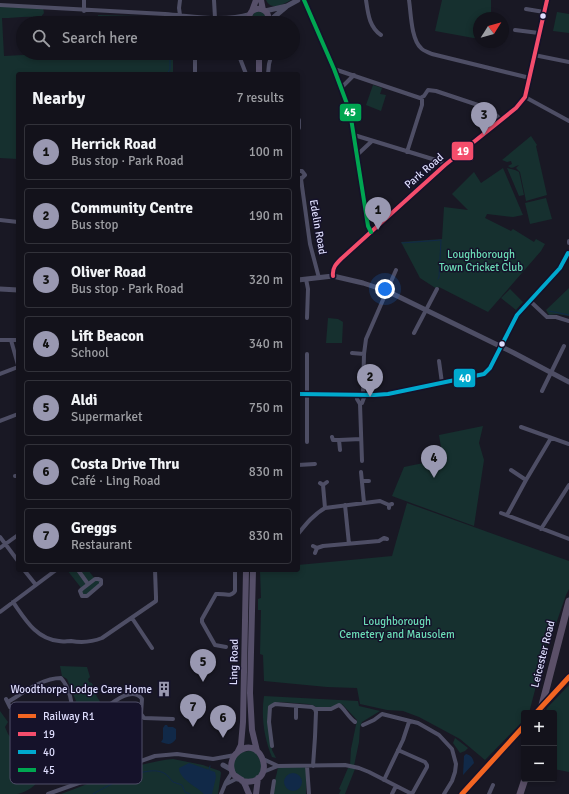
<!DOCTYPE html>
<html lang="en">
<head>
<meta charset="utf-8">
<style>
  :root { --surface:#13121b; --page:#1c1b24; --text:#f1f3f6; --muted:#9d9ea3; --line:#32323a; --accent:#9998b1 }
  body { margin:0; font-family:Signika,sans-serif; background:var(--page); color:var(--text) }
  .controls { position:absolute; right:12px; bottom:12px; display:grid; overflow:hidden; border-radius:4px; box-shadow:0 2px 6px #0003 }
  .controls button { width:36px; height:36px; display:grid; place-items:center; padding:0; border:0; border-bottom:1px solid var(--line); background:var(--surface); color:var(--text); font:20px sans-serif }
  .compass { position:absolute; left:473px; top:12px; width:36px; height:36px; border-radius:50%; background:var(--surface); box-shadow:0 2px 6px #0003; rotate:53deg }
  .you { position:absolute; left:385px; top:289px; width:14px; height:14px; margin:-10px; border:3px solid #fff; border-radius:50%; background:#1a73e8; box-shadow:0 0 0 6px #1a73e833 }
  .badge { display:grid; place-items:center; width:26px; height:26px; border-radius:50%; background:var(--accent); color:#111; font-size:13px; font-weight:700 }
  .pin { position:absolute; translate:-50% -33px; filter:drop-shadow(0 1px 2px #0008) }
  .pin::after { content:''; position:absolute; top:21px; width:14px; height:12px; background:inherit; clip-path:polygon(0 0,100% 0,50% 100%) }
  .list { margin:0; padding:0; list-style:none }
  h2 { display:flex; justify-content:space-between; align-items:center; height:52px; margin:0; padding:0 16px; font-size:17px }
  h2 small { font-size:13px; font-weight:400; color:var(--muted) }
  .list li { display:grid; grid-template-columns:26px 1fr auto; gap:12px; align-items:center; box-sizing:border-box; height:56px; margin:0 8px 8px; padding:0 8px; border:1px solid var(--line); border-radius:4px }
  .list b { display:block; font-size:15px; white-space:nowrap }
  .list p { margin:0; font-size:13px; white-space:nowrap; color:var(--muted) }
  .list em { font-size:13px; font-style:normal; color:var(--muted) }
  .icon { flex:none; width:22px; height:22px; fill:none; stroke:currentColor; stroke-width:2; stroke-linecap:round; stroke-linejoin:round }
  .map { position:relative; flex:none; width:569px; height:794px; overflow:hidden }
  .search { position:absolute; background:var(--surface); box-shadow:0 2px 6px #0003; left:16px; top:16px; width:284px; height:44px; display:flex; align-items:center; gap:10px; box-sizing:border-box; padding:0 14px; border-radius:22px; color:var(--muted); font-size:15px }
  .panel { position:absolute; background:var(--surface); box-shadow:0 2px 6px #0003; left:16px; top:72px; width:284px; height:500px; border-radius:4px }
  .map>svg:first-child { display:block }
</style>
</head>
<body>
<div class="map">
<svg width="569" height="794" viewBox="0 0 569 794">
  <rect width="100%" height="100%" fill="#191824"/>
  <path fill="#16302f" d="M266,0H291C282,5 271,11 266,0Z
    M442,0H491V18H479V39L435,31Z
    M0,5L43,8L44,13L40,18C30,15 14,18 2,18L4,56L62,53H173V74H18V159L0,158Z
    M260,11C265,14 268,17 265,23H253L252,16L255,12Z
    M557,12L569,14V33L553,31Z
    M98,15L140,16V23H97Z
    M373,85L382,88L380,94L386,95L381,111L366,105Z
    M531,136L537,145L536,146L547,195L526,201L520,172L516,168L519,165C515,166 512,170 508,166L512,164L511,161L507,162L502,160Z
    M503,168L523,215L513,217L487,214L485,218L511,231L513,229L534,242L536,239L545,244L541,251L488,312L439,287L437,289L420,278L401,242L442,239L444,207L468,210L452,194L474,172L481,183Z
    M507,168L515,170L519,172L524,195L519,196Z
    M546,198L552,219L530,224L525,203Z
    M569,288V316L557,314L549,315L546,310Z
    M510,289L523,302L516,310L501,298Z
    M328,318L338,319L343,322L342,343H326Z
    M483,426L479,443L484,460L474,526L392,496L404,467L443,459L439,435Z
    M407,503L569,561V589L566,595L549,644H547L529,713H524V720L485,760L460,739L419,717L403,711L387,710L360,704L357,688L327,687L264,681L263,655L260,654L261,610H258V599L261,598L260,570H298V565L392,556Z
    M67,570H88L95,579L102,582L87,596H82V589Z
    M60,666L87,667L90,677L88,679L89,682L92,683L97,697L103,706L98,710L97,714L94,716L72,715V705L76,701L67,679L62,676Z
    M569,685V772L554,769V713H545L547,708Z
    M264,696L358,701L359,706L380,711L362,722L360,727L359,742L354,766L355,769L345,794H339L341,790L339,789L348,768L352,766H350L351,749L357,720L342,704L331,709H315V706L308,704L280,702L270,707L272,750L276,758L272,757C264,738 261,716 264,696Z
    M0,711L8,722L5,727L8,734L40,777C38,785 25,793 17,794C12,794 5,794 0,794Z
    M455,738L468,748L465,751L460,753L453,743Z
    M255,750L264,769L253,781L235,776L232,760L237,753Z
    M173,759L203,765L220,771L221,773L218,794H61C98,781 133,763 173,759Z
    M278,766H307L306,794H272C273,784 277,776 278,766Z"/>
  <path fill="#112948" d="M165,725H167L168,727H173L176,729V739C171,746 167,744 161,742L163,739V728Z
    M466,754C471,755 473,758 474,763L463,775L464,756Z
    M189,763L215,772L216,777L212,794H204C196,786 179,779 179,768Z
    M284 782a9 9 0 1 1 18 0a9 9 0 1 1-18 0Z"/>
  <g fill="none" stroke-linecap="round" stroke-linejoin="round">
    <path stroke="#112948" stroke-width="1" d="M167,74L170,69V53
      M402,243L441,240L439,277L438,279
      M549,311L569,315
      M209,770L210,766
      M93,794C109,785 147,764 164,773C168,775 170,779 173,782C176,783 179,784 182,785L185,792L190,794"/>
    <path stroke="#4e4e65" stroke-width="4" d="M84,0V11
      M214,0L215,18
      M304,0L334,69L350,112L368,226L371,232
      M366,0C368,13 369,27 381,35
      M409,0C411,13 411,39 421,48C423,51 428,52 432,54L530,78
      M0,5C55,8 110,11 165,14C193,16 223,22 250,14
      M526,9L544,12
      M180,15L179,8L180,0
      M234,19L247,23
      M196,23V17
      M515,30L539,33
      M238,53L246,74
      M534,55L569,62
      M334,69L420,98L424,96L428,90L436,91L490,109L501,120
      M195,74V53
      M268,74L269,64L272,53
      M341,88L354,75
      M525,97L569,121
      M299,120V128
      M354,135L439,161L445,165
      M407,152L422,105V97
      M357,155L372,141
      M298,171H302L305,175L302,178H298
      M301,179L310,244L319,278
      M0,220L18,222
      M569,243V241
      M306,279L308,289L307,318
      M530,301L547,317H556L569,321
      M414,333L437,289
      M0,340H18
      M11,340L18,365
      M352,353L364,354
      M307,354V442
      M439,361L442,383
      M0,374L18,367
      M542,391L564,346
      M298,394L374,395L388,394L484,374L490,368L517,315L560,268L568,253
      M357,395V399L360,404L362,403L365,395
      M363,395L364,354L366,339L396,270
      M360,404L362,461
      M0,421L18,414
      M521,427L569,444
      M332,437L333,440H339L340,450
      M339,440L361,439
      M298,465L315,464
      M511,470L526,480
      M361,472L364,503
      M15,476H18
      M362,481H369
      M320,483L323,485L327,482
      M323,485L325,508
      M345,505L349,544
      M389,508V505L392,504
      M501,513L569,539
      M507,515L526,480L551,438
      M541,529L569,485
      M298,534C306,524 314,514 325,508L380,501L389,505
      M0,537L18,561
      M313,546L317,548L315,553
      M0,548L18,535
      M317,548L323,546L379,541L384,538L387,539
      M24,570L36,585
      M78,570L88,584
      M95,579H98L101,580V584L87,596H82L80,591L82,589Z
      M13,602C25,619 36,639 59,641C63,642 67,641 71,641C82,643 92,642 102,638L156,601V597L155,570
      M0,612L56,570
      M132,618L152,648
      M226,647L215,645L202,622V619L216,594C223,593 231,598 235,591V570
      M6,699L10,707
      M8,702C23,693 42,678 61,678C69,687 73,703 72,715
      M315,709H331L339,705C344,708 348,717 355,722
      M62,716L79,767
      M296,718V707
      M363,725L374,720L382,714L418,723L439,735L452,749L456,764L455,772L452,781L444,794
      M24,728L31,738
      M27,733C40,725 53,716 68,715C77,714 85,717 94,716
      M272,746L269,722L270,707L275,704L312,707L315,709L316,712L315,737L313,766
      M398,750L425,762L427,765V767L412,794
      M263,759L278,766
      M307,766L309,794
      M74,769L86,765
      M113,770L94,716C105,710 130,683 142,699L141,714L144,718L173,719
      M263,772L278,766L345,765L359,768L369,772L412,794
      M384,780L403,740L409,722
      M226,784L236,779L240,780
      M48,794L155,756L177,754L213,759L235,755
      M221,794L226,782L233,771
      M272,794L274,781
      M392,794L396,786
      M489,794L493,785"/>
    <path stroke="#4e4e65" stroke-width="5" d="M265,11L287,6L298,0
      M268,22L286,7
      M333,276C332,268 336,264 341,259L445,165L516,108L525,97L547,0
      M298,280L333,276L363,283L387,291L514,353L569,382
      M0,289L18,290
      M223,765L232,770"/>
    <path stroke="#564f69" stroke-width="6" d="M261,0L263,10
      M252,11L256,0
      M250,23C244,4 273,4 268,23
      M259,53V74
      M253,570L250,693L252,730L257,751
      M237,753L241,745L243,722L246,570
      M242,781C279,788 263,732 238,752C231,757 229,768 234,775C237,777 239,778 242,780C245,783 247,790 249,794
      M256,794L258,778"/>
    <path stroke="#5b5068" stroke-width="7" d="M540,713L569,601
      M520,794L525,779"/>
    <defs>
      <path id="bus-1" d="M333,276C332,268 336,264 341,259L445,165L516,108L525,97L547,0"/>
      <path id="bus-2" d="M298,394L374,395L388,394L484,374L490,368L517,315L560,268L568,253"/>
      <path id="bus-3" d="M304,0L334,69L350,112L368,226L371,232"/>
    </defs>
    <use href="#bus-1" stroke="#15122a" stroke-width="7"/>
    <use href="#bus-2" stroke="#15122a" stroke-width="7"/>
    <use href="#bus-3" stroke="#15122a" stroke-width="7"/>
    <use href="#bus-1" stroke="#f44d6c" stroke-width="4"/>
    <use href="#bus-2" stroke="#00a9ce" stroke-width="4"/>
    <use href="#bus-3" stroke="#00a651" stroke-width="4"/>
    <defs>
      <path id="rail-1" d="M536,713L569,677
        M462,794L524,726"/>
    </defs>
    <use href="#rail-1" stroke="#15122a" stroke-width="8"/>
    <use href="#rail-1" stroke="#f26522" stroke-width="5"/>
  </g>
  <defs>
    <symbol id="building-bare" viewBox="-9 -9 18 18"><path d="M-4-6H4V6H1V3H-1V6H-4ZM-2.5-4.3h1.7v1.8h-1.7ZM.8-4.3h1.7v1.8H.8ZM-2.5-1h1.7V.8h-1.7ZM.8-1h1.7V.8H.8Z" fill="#9998b1" stroke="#15122a" stroke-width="2.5" paint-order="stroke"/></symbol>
  </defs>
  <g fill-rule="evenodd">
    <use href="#building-bare" x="153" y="678" width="22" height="22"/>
  </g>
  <g fill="#deddfd" stroke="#15122a" stroke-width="1.5">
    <circle cx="543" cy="16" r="3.5"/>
    <circle cx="502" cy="344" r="3.5"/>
  </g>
  <g text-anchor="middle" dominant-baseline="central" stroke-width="3" stroke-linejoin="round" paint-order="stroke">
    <g font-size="11" fill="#deddfd" stroke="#15122a">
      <text transform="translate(424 171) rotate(-41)">Park Road</text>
      <text transform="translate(318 227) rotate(80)">Edelin Road</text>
      <text transform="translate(543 654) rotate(-76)">Leicester Road</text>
      <text transform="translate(234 662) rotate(-89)">Ling Road</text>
    </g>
    <g font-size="11" fill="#6bdcb6" stroke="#15122a">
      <text x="481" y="254">Loughborough<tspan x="481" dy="13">Town Cricket Club</tspan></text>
      <text x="397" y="621">Loughborough<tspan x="397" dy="13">Cemetery and Mausolem</tspan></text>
    </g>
    <g font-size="11" fill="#deddfd" stroke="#15122a" text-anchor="end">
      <text x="152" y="689">Woodthorpe Lodge Care Home</text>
    </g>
  </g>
  <rect x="10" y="702" width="132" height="82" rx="6" fill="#15122a" stroke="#514f69" stroke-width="1"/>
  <rect x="18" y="714" width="18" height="4" fill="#f26522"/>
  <rect x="18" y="732" width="18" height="4" fill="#f44d6c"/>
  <rect x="18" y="750" width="18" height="4" fill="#00a9ce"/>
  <rect x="18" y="768" width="18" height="4" fill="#00a651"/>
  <g font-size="11" fill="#deddfd">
    <text x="43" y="720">Railway R1</text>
    <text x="43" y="738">19</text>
    <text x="43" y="756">40</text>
    <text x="43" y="774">45</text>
  </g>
  <g stroke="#15122a" stroke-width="1.5">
    <rect x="339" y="103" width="23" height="19" rx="4" fill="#00a651"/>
    <rect x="451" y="141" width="23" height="20" rx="4" fill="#f44d6c"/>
    <rect x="453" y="368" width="23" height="20" rx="4" fill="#00a9ce"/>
  </g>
  <g font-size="11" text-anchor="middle" font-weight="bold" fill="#fff">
    <text x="350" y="116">45</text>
    <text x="463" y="155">19</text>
    <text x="465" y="382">40</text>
  </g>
</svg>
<div class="controls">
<button>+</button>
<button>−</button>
</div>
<svg class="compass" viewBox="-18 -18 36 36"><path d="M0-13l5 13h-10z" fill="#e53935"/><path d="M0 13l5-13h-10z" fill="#9d9ea3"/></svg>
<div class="you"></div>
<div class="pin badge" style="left:378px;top:230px">1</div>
<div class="pin badge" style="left:370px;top:397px">2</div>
<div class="pin badge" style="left:484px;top:135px">3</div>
<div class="pin badge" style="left:434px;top:478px">4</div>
<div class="pin badge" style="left:203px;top:682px">5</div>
<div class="pin badge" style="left:223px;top:738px">6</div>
<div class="pin badge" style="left:193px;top:727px">7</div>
<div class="search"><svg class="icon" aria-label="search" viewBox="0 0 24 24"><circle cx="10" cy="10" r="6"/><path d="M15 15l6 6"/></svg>Search here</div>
<section class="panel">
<h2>Nearby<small>7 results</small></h2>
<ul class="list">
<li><span class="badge">1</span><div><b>Herrick Road</b><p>Bus stop · Park Road</p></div><em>100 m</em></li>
<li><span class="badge">2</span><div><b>Community Centre</b><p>Bus stop</p></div><em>190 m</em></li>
<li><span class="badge">3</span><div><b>Oliver Road</b><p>Bus stop · Park Road</p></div><em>320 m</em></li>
<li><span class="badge">4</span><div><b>Lift Beacon</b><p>School</p></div><em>340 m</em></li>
<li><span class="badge">5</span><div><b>Aldi</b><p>Supermarket</p></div><em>750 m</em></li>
<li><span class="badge">6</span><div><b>Costa Drive Thru</b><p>Café · Ling Road</p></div><em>830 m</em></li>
<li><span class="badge">7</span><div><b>Greggs</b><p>Restaurant</p></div><em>830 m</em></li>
</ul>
</section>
</div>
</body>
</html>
